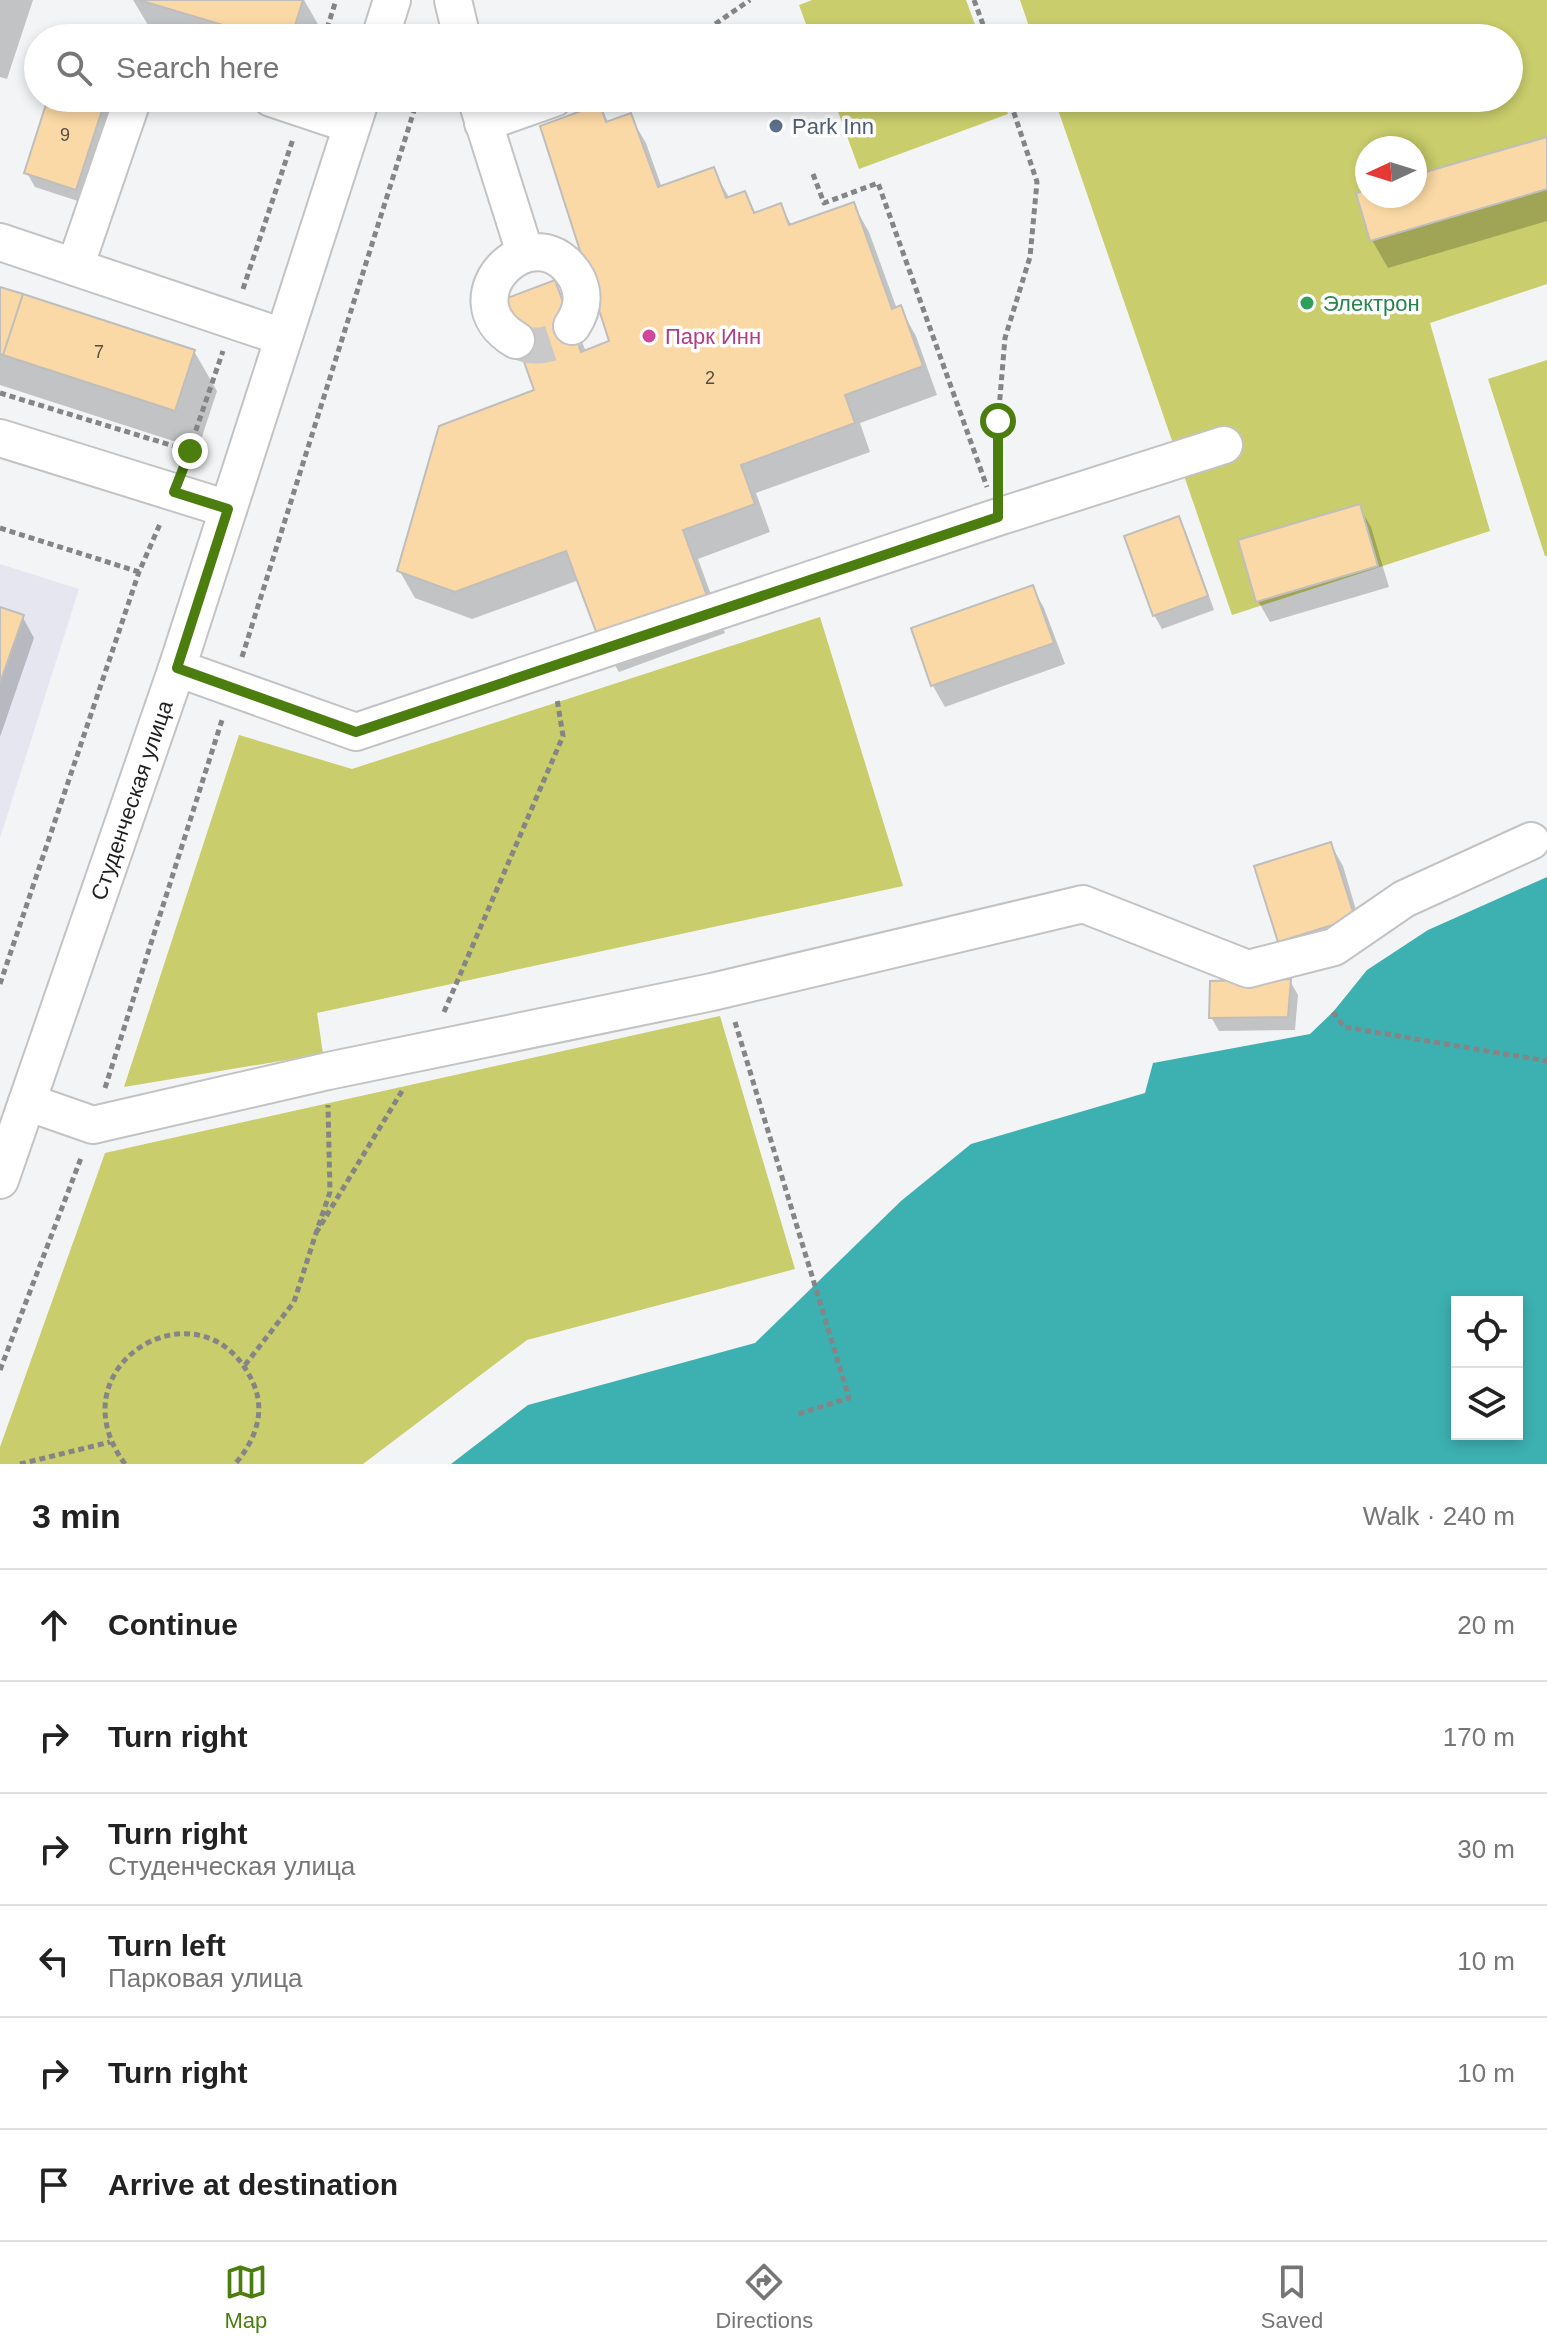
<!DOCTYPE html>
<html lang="en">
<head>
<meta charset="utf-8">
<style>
  :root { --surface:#fff; --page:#f6f6f6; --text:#222; --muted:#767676; --line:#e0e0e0; --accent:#4b7e0f }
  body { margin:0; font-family:Arial,sans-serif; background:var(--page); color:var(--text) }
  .controls { position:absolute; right:24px; bottom:24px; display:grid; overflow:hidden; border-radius:0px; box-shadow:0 4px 12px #0003 }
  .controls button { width:72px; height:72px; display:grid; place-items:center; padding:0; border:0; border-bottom:2px solid var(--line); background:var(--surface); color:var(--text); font:40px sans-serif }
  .compass { position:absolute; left:1355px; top:136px; width:72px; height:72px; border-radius:50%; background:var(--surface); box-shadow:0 4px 12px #0003; rotate:266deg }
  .stop { position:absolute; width:24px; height:24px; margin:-18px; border:6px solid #4b7e0f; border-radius:50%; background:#fff }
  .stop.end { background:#4b7e0f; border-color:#fff; box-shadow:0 2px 8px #0008 }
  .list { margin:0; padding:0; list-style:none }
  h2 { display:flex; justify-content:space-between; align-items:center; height:104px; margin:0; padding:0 32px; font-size:34px }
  h2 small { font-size:26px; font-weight:400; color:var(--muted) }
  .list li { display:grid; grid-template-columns:52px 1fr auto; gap:24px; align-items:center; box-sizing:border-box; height:112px; padding:0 32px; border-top:2px solid var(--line) }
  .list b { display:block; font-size:30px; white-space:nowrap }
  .list p { margin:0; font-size:26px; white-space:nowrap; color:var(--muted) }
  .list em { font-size:26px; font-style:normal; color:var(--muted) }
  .icon { flex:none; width:44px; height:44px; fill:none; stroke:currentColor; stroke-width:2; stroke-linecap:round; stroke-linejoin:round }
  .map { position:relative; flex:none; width:1547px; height:1464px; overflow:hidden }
  .search { position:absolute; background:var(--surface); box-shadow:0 4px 12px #0003; left:24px; right:24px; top:24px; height:88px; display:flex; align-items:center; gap:20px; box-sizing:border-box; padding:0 28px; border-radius:44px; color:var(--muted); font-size:30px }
  .sheet { height:776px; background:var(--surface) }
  nav { display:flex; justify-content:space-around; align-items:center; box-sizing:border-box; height:112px; border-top:2px solid var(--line); background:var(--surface); font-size:22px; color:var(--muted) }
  nav a { display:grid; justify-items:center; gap:4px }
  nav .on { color:var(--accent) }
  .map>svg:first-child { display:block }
</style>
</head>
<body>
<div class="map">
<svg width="1547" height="1464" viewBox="0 0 1547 1464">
  <rect width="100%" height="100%" fill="#f3f4f5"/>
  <path fill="#e6e6f0" d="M0,564L79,589L0,838Z"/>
  <path fill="#c9cd6b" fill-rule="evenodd" d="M812,0H966L980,38H811L799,5Z
    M1020,0H1547V284L1430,323L1490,531L1232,615L1054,98H1509V38H1033ZM1367,148H1415V196H1367Z
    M833,98H1002L1008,114L859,169Z
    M1547,360V556H1545L1488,379Z
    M820,617L903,886L317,1013L323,1054L124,1087L239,735L352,769Z
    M720,1016L795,1269L527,1340L363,1464H0V1447L105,1153Z"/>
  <path fill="#3db0b1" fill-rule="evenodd" d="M1547,877V1464H451L528,1405L755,1343L901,1201L971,1144L1145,1093L1153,1063L1310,1034L1333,1012L1367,970L1428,930ZM1457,1302H1517V1434H1457Z"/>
  <path fill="#0003" d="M0,0H33L7,79L0,77Z
    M133,0H304L319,26L315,38H191L148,25Z
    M51,98H115L84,203L35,187L27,173Z
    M599,106L609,123L630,116L646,143L662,188L713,169L730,199L745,193L756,214L780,205L792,226L853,204L869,232L897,309L900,308L916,336L937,395L860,423L870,452L756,493L770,532L698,559L725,633L619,672L603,644L579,580L472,619L415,598L399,570L536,391L554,283L570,311L586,352L611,342Z
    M1547,139V221L1388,268L1372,240L1358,194L1367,192V196H1415V178Z
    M0,289L194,351L217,391L198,449L0,385Z
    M1359,506L1371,527L1389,587L1270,622L1258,601Z
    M1178,518L1186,532L1214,610L1162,629L1154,615Z
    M1032,587L1044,608L1065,664L945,707L933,686L914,630Z
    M0,609L22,616L34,638L0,737Z
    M1331,845L1343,866L1365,940L1292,962L1279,941Z
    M1290,981L1298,995L1295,1030L1219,1031L1211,1017Z"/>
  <path fill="#fbd9a6" stroke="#bfbebd" stroke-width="2" d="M139,0H303L291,38H267Z
    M48,98H106L76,190L24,173Z
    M600,104L606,122L631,113L658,187L714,167L726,198L745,191L754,213L781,203L789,225L854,202L892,309L901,305L923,366L845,395L855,423L741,465L755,504L683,530L710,604L601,645L566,551L455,592L397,571L439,426L534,390L502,300L555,280L581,352L609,341L540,126Z
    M1547,137V189L1370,241L1356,193L1367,190V196H1415V175Z
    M0,287L23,294L3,355L0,354Z
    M23,294L195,350L175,411L3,355Z
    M1360,504L1378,566L1256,602L1238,540Z
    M1179,516L1208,596L1153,616L1124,536Z
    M1033,585L1054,643L931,686L911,628Z
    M0,607L24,615L0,683Z
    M1331,842L1355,918L1278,942L1254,866Z
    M1291,979L1288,1017L1209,1018L1210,981Z"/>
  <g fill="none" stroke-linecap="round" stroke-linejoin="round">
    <path stroke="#c9c9ca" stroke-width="36" stroke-dasharray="36 18" stroke-linecap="butt" d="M516,340C532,351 563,345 572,326"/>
    <defs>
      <g id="minor">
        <path d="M453,0L462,38"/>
        <path d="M380,38L392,0"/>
        <path d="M271,98L352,125"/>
        <path d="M476,98L525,253"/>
        <path d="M483,123L554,98"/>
        <path d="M0,242L283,337"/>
        <path d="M75,267L133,98"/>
        <path d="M516,340C444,298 537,207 577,279C585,296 582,311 572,326"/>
        <path d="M0,438L228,509"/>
        <path d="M177,668L356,732L998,517L1224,445"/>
        <path d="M27,1102L93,1125L328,1071L712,992L1083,904L1248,969L1334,947L1404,899L1531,841"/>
        <path id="s1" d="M0,1180L177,668L361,98"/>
      </g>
    </defs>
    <use href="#minor" stroke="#c3c3c4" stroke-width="40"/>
    <path stroke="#858586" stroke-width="5" stroke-dasharray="6 4" stroke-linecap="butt" d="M974,0L988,38
      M324,38L336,0
      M708,38L705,31L750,0
      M813,174L824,203L878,183L987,487
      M243,289L293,139
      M0,393L190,451
      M186,459L223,351
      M998,480V421L1005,338L1030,257L1037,182L1009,98
      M0,528L139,572
      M242,657L418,98
      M0,984L139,572L160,524
      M444,1012L563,736L557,699
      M1333,1012L1344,1027L1547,1061
      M735,1022L849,1398L798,1414
      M105,1088L222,720
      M316,1233L402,1091
      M245,1365L294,1302L316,1233L330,1192L328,1105
      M0,1370L81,1158
      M20,1464L110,1442
      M125,1464C50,1363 207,1274 254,1385C266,1414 254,1442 235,1464"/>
    <use href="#minor" stroke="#fff" stroke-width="36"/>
  </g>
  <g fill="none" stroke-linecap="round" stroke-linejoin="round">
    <path stroke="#4b7e0f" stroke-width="10" d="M190,451L174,492L228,509L177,668L356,732L998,517V421"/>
  </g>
  <circle fill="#5c6f8a" stroke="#fff" stroke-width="3" cx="776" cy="126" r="8"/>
  <circle fill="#2e9e5b" stroke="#fff" stroke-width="3" cx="1307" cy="303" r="8"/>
  <circle fill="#d1479c" stroke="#fff" stroke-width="3" cx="649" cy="336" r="8"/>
  <g text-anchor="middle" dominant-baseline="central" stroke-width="7" stroke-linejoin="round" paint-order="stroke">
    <g font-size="18" fill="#564e42">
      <text x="65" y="135">9</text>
      <text x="99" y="352">7</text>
      <text x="710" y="378">2</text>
    </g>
    <g font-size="22" fill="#4e5e75" stroke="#fff" text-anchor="start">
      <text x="792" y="126">Park Inn</text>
    </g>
    <g font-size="22" fill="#27864d" stroke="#fff" text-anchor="start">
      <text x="1323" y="303">Электрон</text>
    </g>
    <g font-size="22" fill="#b23c85" stroke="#fff" text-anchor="start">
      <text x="665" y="336">Парк Инн</text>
    </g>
    <g font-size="22" fill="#1f1f20" stroke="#fff">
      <text stroke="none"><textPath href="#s1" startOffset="402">Студенческая улица</textPath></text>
    </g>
  </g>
</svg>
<div class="controls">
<button><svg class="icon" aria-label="locate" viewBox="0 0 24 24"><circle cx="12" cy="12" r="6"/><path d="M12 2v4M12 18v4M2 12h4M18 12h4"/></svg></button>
<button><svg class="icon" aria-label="layers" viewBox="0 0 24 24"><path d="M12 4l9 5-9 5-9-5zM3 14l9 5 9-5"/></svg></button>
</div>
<svg class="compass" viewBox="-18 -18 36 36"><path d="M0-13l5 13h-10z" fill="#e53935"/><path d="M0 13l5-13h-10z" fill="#767676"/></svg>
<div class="stop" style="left:998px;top:421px"></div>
<div class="stop end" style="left:190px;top:451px"></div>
<div class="search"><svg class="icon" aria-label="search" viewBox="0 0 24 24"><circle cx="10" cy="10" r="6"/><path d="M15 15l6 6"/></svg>Search here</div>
</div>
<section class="sheet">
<h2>3 min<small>Walk · 240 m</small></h2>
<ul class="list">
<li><svg class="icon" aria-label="ahead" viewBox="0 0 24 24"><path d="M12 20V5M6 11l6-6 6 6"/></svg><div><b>Continue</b></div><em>20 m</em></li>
<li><svg class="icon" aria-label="right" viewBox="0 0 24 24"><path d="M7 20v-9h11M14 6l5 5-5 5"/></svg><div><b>Turn right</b></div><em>170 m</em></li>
<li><svg class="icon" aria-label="right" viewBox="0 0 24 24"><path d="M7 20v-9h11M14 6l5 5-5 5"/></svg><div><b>Turn right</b><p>Студенческая улица</p></div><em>30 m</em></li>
<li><svg class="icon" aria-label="left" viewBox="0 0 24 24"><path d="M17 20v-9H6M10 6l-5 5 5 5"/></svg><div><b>Turn left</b><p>Парковая улица</p></div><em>10 m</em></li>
<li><svg class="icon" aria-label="right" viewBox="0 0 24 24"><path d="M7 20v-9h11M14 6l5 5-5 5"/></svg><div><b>Turn right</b></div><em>10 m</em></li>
<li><svg class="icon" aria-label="arrive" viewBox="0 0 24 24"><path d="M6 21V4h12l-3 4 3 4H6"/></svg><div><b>Arrive at destination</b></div></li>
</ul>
</section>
<nav>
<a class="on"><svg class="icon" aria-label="map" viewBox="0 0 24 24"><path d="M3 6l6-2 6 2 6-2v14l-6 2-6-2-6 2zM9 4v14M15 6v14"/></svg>Map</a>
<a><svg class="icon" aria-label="directions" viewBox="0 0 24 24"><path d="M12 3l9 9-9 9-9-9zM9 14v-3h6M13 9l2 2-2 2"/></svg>Directions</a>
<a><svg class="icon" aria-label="saved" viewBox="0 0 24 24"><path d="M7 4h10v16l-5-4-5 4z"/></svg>Saved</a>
</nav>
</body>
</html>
